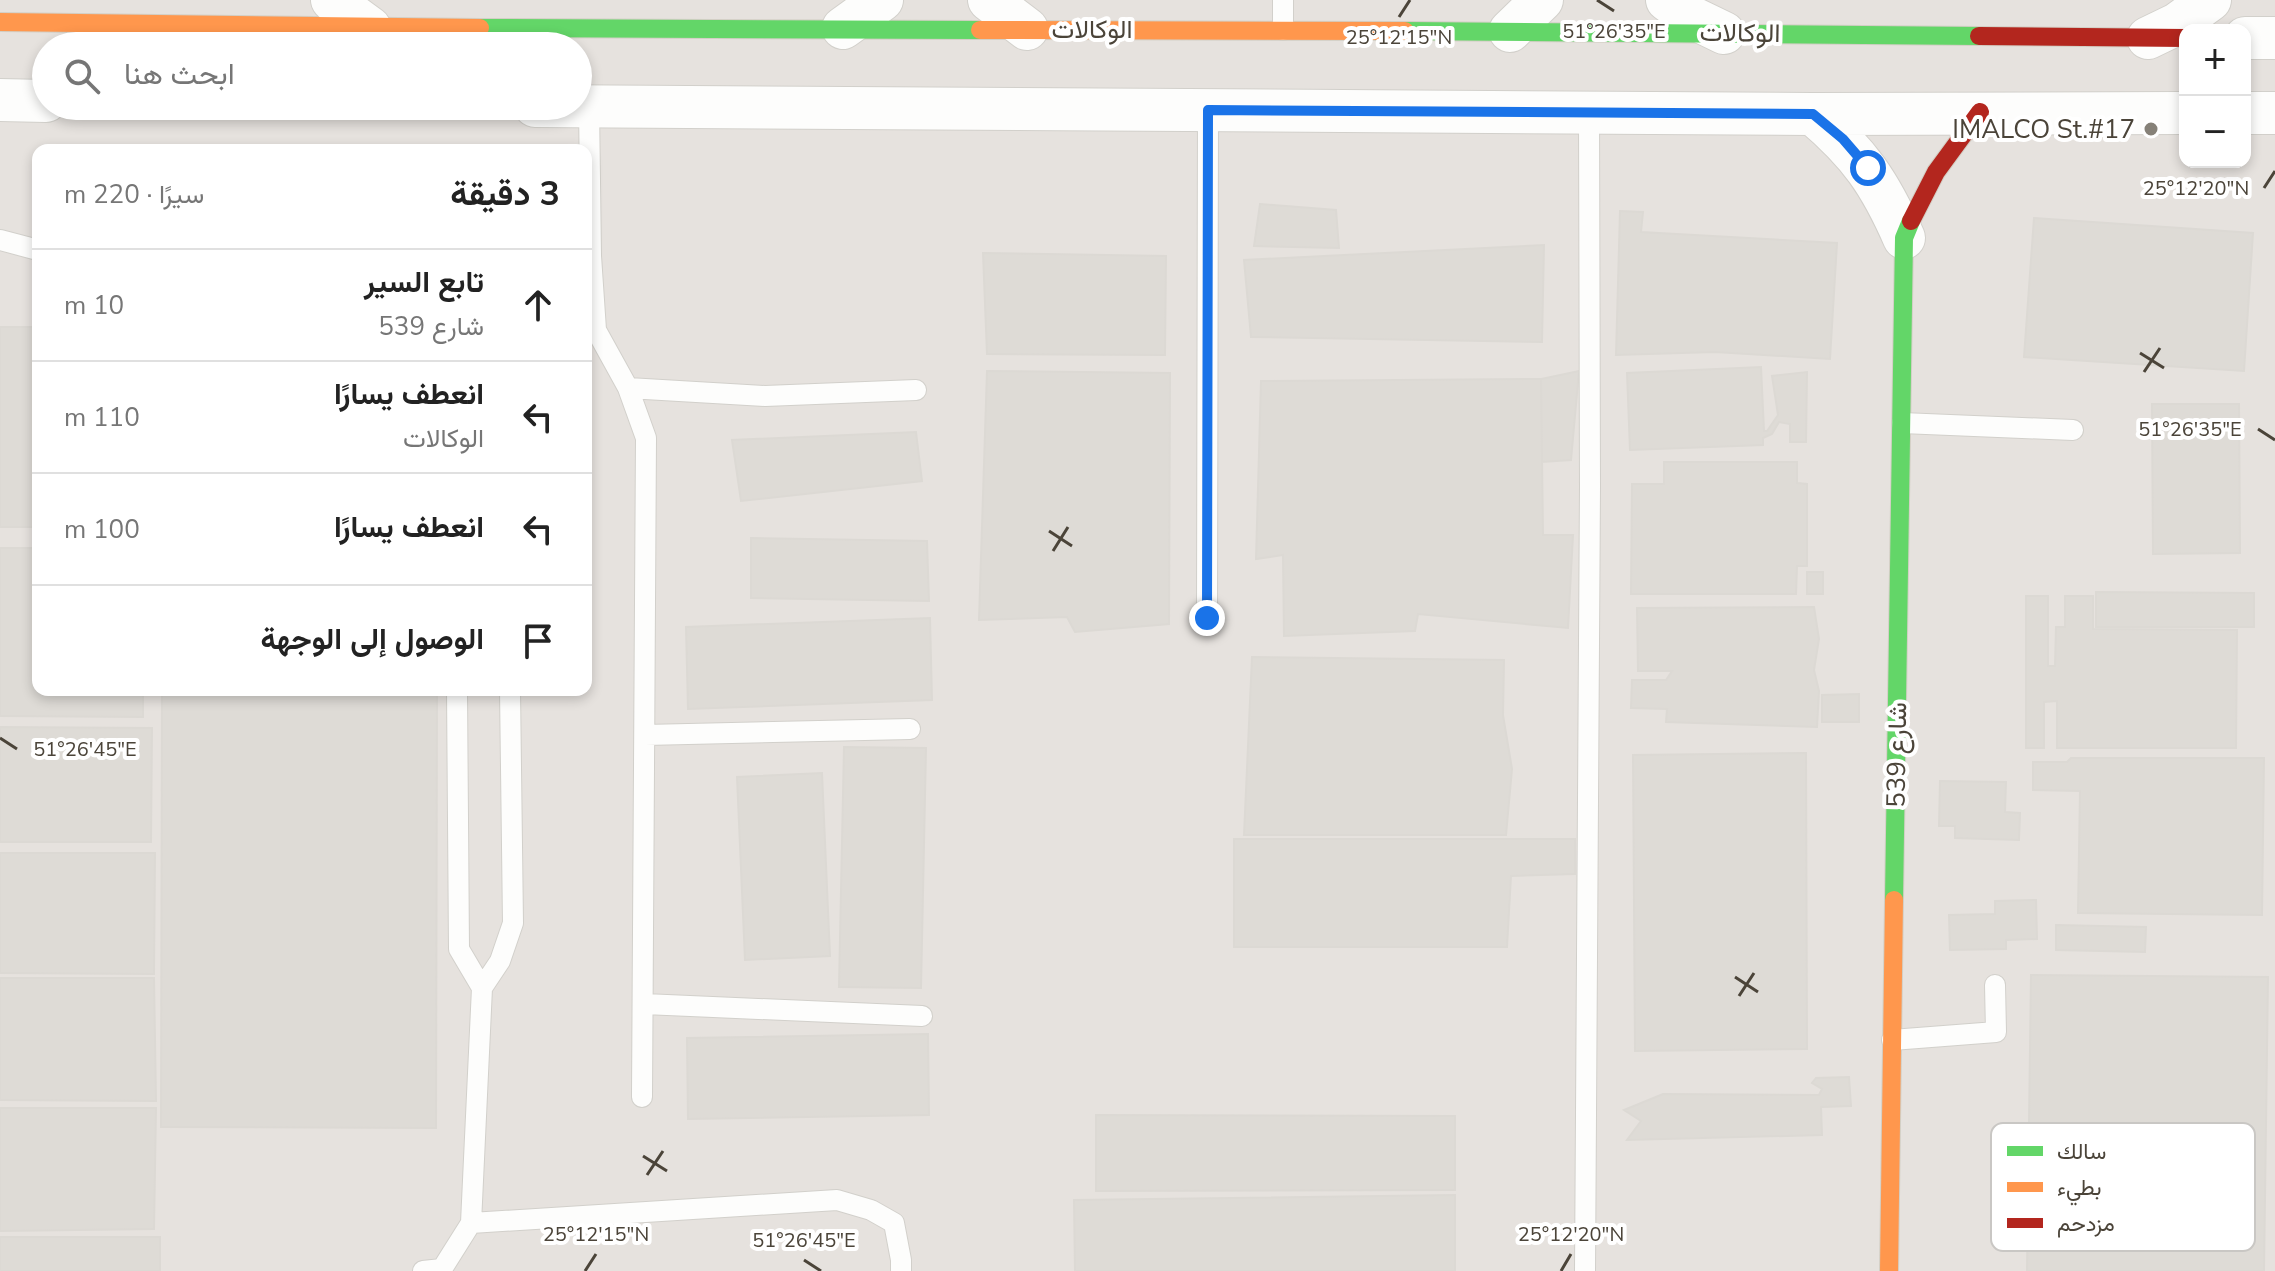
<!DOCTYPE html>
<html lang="ar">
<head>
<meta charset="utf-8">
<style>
  :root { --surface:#fff; --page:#f2f2f2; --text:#222; --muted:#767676; --line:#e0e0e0 }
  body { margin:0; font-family:"Nunito Sans",Vazirmatn,sans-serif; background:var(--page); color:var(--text); direction:rtl }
  .controls { position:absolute; right:24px; top:24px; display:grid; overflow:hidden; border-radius:16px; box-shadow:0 4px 12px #0003 }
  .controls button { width:72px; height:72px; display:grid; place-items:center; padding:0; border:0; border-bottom:2px solid var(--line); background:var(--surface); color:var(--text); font:40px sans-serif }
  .stop { position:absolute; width:24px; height:24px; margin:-18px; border:6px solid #1a73e8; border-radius:50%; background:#fff }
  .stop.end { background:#1a73e8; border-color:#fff; box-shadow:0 2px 8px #0008 }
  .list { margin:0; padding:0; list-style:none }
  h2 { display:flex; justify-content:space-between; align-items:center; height:104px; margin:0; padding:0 32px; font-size:34px }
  h2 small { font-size:26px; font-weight:400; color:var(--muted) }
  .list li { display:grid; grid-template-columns:52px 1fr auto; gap:24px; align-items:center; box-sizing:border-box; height:112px; padding:0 32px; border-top:2px solid var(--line) }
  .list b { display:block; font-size:30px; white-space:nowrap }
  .list p { margin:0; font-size:26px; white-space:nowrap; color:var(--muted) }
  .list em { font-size:26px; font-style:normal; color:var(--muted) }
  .icon { flex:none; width:44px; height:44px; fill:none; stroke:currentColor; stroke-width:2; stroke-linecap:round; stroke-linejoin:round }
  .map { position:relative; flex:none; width:2275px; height:1271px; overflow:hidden; direction:ltr }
  .search { position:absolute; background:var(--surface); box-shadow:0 4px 12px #0003; left:32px; top:32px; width:560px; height:88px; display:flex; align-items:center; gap:20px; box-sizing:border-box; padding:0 28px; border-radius:44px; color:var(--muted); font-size:30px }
  .panel { position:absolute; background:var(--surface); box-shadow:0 4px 12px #0003; left:32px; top:144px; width:560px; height:552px; border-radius:16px; direction:rtl }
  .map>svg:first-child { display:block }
</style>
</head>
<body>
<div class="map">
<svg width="2275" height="1271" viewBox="0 0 2275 1271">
  <rect width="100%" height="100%" fill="#f4f2ee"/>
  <path fill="#e6e2de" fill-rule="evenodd" d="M0,0H2275V1271H0ZM2185,30H2245V162H2185ZM46,46H578V106H46ZM38,150H586V690H38Z"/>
  <path fill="#dedbd6" stroke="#dcd9d4" stroke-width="2" d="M1260,204L1336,210L1339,248L1254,246Z
    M1620,211L1643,212L1641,232L1837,243L1830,359L1715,352L1616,355Z
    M2034,218L2253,233L2244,371L2024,357Z
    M1544,245L1542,342L1251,337L1244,260Z
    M983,253L1166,256L1165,355L987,354Z
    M0,327H38V527H0Z
    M1761,367L1764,431H1767L1778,415L1772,376L1807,372L1806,442H1790V424L1779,422L1772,434L1763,438V445L1630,450L1627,373Z
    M987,371L1170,373L1169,624L1075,632L1067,617L979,620Z
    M1579,371L1571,460L1542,462L1541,379Z
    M1541,379L1543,535H1573L1568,628L1418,614L1415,631L1284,636L1283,555L1256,559L1261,381Z
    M2152,404H2239L2240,553L2153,554Z
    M916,432L922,481L741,501L732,440Z
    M1664,462H1797V483L1807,484V566H1797L1796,594H1631L1632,484H1664Z
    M751,538L927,541L929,601L751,598Z
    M0,548H38V690H143V717L0,716Z
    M1807,572H1823V594H1807Z
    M2096,592L2254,593V627H2096Z
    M586,595L590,648H586Z
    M2026,596H2048V666H2055L2056,627H2065V596H2093V629L2237,630L2236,748H2057V701L2044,702V748H2026Z
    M1814,607L1819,639L1814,670L1819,691L1817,727L1666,722L1667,709L1631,708L1632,680H1666L1672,671H1638L1637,608Z
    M930,618L932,700L688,709L686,627Z
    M1252,657L1504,660L1503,715L1512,769L1506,835H1244Z
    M162,690H437L436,1128L161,1127Z
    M1859,694V722H1822V695Z
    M0,727L152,728L151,842H0Z
    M844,747L926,748L921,988L839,987Z
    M1806,753L1807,1049L1635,1051L1633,755Z
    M2071,758H2264L2262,915L2078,913L2080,791L2033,790V762H2067Z
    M822,773L830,956L745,960L737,777Z
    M1940,781L2006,782L2005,812L2020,813L2019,840L1955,838V826H1939Z
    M1234,839H1575V874L1511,876L1507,947H1234Z
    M0,853H155L154,974L0,973Z
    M2036,900L2037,939L2006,940V949L1950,950L1949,915L1995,914V901Z
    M2056,925L2146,927L2145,952L2056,950Z
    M2031,975L2268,977L2264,1271H2027Z
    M0,978H154L156,1101L0,1100Z
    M928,1034L929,1115L688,1119L687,1038Z
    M1849,1077L1851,1106L1821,1107L1822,1135L1627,1140L1641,1121L1624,1110L1663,1094L1819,1095L1822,1089L1812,1083L1816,1078Z
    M0,1108H156L154,1229L0,1231Z
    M1096,1115L1455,1116V1190L1096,1191Z
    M1455,1195V1271H1075L1074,1200Z
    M0,1237H160V1271H0Z"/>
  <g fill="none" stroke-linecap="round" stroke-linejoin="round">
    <defs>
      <path id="lane" d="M1283,30V0
        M589,107L591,256L596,330L628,388L646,438L642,1097
        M0,240L38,250
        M628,388L765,396L916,390
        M1902,423L2073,430
        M1207,618L1208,110
        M645,735L910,729
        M482,988L500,961L513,923L510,690
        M644,1004L922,1016
        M1892,1040L1996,1032L1995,985
        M471,1223L837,1200L871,1210L894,1223L901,1260V1271
        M423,1271L442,1269L471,1223L482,988L459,949L457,690
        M1585,1271L1590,486L1589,111"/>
      <path id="street" d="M332,0L370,28
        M989,0L1027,29
        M1667,0L1689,16L1724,33
        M843,28L882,0
        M1510,31L1542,0
        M2148,38L2177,24L2210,0
        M2245,38H2275
        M0,100L46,101
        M535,106L1813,114L2185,113
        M2245,113H2275
        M1813,114C1859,153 1880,183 1904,238"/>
      <path id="fast" d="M480,28L980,30
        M1405,31L1979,36
        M1894,900L1904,238L1911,221"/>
      <path id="slow" d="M0,22L480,28
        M980,30L1405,31
        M1889,1271L1894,900"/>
      <path id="jam" d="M1979,36L2185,38
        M1911,221L1936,172L1980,112"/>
    </defs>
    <use href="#lane" stroke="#d2d0cb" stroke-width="22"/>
    <use href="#street" stroke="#d2d0cb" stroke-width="44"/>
    <use href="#fast" stroke="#d3cfc5" stroke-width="20"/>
    <use href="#slow" stroke="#d3cfc5" stroke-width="20"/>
    <use href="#jam" stroke="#d3cfc5" stroke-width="20"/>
    <use href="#lane" stroke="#fdfdfc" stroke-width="20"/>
    <use href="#street" stroke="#fdfdfc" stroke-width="42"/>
    <use href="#fast" stroke="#63d668" stroke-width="18"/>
    <use href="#slow" stroke="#ff974d" stroke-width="18"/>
    <use href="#jam" stroke="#b3261e" stroke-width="18"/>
  </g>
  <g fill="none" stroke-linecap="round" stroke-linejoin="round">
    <path stroke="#1a73e8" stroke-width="10" d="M1207,618L1208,110L1813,114L1843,139L1868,168"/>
  </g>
  <path fill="none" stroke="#4b4439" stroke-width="3" d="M1597,0L1614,11M1399,17L1410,0M2264,188L2275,171M2140,353L2164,368M2144,372L2160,348M2258,429L2275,440M1049,531L1072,546M1053,551L1068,527M0,738L17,749M1735,977L1758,992M1739,996L1754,973M643,1156L667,1171M647,1175L663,1151M804,1260L821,1271M585,1271L596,1254M1561,1271L1571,1254"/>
  <circle fill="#868178" stroke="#fff" stroke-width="3" cx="2151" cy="129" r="8"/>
  <g text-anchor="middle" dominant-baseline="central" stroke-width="8" stroke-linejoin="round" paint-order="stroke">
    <g font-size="26" fill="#4b4439" stroke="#fff">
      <text x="1092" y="29">الوكالات</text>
      <text transform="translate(1740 33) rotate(1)">الوكالات</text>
      <text transform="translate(1897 755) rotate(-89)">شارع 539</text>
    </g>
    <g font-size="26" fill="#4b4439" stroke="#fff" text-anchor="end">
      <text x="2135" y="129">IMALCO St.#17</text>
    </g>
  </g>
  <rect x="1991" y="1123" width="264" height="128" rx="12" fill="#fff" stroke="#c9c7c4" stroke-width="2"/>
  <rect x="2007" y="1146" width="36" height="10" fill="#63d668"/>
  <rect x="2007" y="1182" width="36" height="10" fill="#ff974d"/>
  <rect x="2007" y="1218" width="36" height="10" fill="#b3261e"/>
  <g font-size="22" fill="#4b4439">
    <text x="2057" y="1159">سالك</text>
    <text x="2057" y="1195">بطيء</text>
    <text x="2057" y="1231">مزدحم</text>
  </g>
  <g font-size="20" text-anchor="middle" fill="#4b4439" stroke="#fff" stroke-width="8" stroke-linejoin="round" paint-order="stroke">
    <text x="1614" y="38">51°26'35"E</text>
    <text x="1399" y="44">25°12'15"N</text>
    <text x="2196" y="195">25°12'20"N</text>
    <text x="2190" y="436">51°26'35"E</text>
    <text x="85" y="756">51°26'45"E</text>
    <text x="596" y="1241">25°12'15"N</text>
    <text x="1571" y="1241">25°12'20"N</text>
    <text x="804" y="1247">51°26'45"E</text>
  </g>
</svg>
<div class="controls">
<button>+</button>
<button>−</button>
</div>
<div class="stop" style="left:1868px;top:168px"></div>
<div class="stop end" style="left:1207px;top:618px"></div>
<div class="search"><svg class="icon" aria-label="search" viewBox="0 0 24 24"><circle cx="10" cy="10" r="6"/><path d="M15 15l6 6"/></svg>ابحث هنا</div>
<section class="panel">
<h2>3 دقيقة<small>سيرًا · 220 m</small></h2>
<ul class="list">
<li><svg class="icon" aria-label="ahead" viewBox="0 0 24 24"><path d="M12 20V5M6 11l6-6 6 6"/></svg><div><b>تابع السير</b><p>شارع 539</p></div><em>10 m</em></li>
<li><svg class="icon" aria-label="left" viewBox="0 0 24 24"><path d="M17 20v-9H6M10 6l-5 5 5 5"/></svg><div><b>انعطف يسارًا</b><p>الوكالات</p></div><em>110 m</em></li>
<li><svg class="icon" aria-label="left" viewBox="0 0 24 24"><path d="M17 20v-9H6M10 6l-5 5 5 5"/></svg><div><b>انعطف يسارًا</b></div><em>100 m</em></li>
<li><svg class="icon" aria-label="arrive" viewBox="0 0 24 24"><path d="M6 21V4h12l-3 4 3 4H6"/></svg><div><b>الوصول إلى الوجهة</b></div></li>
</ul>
</section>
</div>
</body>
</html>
